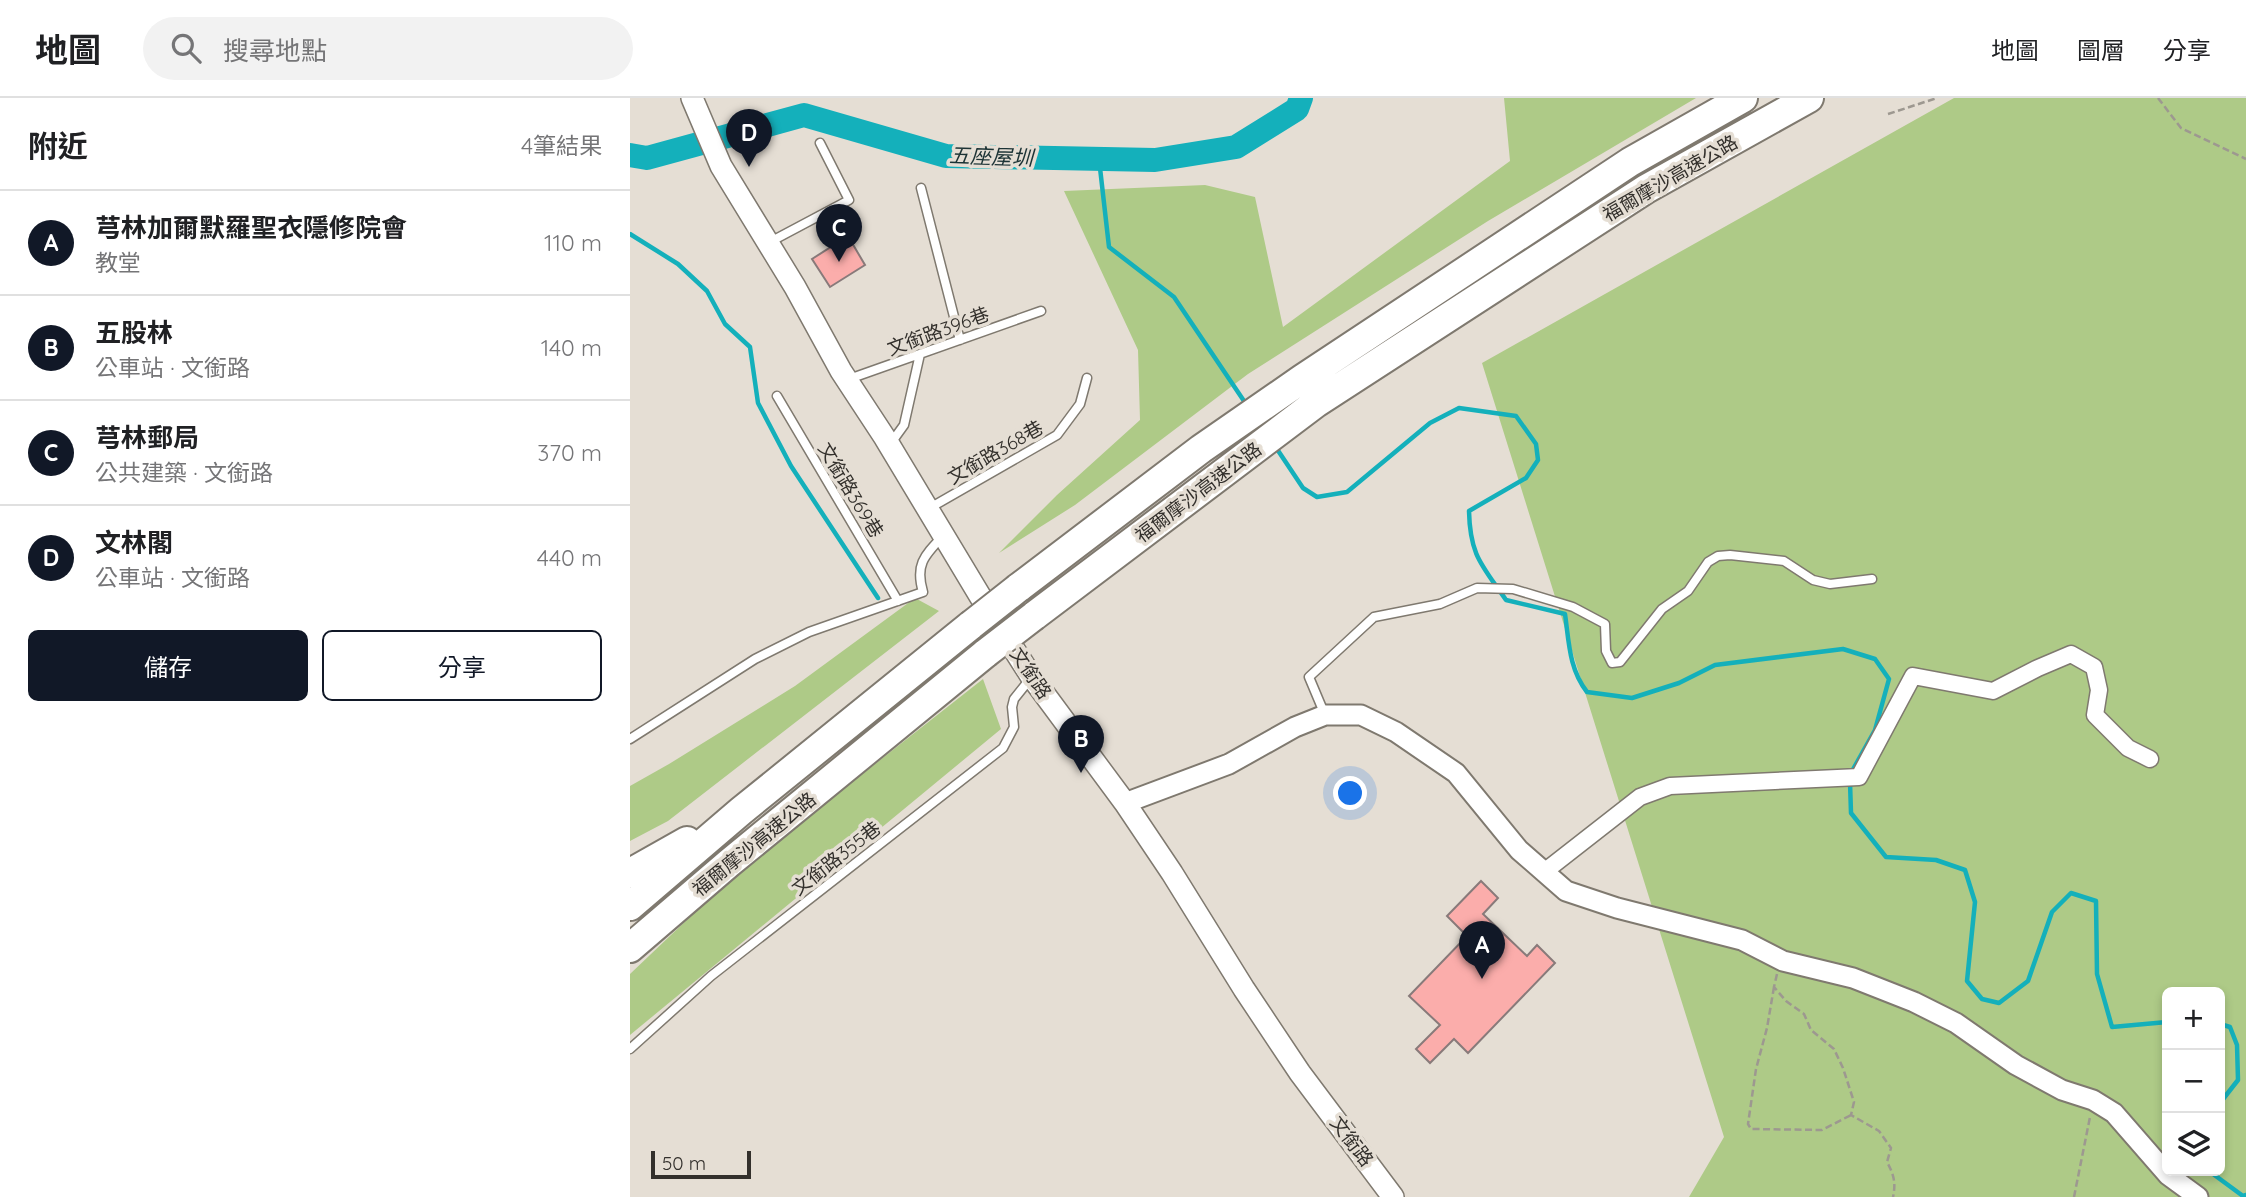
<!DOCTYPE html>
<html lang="zh-TW">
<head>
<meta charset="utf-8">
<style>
  :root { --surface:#fff; --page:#f2f2f2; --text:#202124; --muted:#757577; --line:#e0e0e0; --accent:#111827 }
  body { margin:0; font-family:Quicksand,"Noto Sans TC",sans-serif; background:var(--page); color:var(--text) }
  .controls { position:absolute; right:21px; bottom:21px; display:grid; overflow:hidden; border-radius:10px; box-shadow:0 4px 10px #0003 }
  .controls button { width:63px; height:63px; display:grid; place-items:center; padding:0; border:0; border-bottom:2px solid var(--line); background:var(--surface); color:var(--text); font:35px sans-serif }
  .scale { position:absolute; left:21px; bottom:18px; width:100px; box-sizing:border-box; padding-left:7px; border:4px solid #33302c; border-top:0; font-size:19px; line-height:24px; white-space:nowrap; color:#33302c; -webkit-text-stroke:5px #e5ded4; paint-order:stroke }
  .you { position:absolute; left:721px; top:696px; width:24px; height:24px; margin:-18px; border:5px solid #fff; border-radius:50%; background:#1a73e8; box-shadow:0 0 0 10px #1a73e833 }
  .badge { display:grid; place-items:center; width:46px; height:46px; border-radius:50%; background:var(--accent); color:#fff; font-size:23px; font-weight:700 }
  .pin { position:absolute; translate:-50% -58px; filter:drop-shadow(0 2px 4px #0008) }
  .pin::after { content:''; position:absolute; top:37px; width:24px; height:21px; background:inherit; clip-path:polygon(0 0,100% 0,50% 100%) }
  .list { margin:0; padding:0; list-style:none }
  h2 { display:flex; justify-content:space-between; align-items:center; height:91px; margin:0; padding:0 28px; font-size:30px }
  h2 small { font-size:23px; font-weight:400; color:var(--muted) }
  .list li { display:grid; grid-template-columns:46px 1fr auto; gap:21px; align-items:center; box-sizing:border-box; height:105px; padding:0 28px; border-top:2px solid var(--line) }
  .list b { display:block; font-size:26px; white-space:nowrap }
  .list p { margin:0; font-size:23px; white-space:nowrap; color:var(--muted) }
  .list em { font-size:23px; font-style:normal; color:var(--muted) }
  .actions { display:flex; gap:14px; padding:21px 28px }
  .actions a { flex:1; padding:16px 0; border:2px solid var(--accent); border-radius:10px; text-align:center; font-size:24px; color:var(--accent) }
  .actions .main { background:var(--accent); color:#fff }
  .icon { flex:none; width:38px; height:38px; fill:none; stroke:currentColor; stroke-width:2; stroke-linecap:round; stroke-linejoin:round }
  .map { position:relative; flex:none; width:1616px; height:1099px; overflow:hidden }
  header { display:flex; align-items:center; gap:42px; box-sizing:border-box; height:98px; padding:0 35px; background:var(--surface); border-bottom:2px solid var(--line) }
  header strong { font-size:33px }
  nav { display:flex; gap:38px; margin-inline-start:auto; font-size:24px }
  .search { width:490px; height:63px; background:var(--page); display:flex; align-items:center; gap:18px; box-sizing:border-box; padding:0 24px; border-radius:38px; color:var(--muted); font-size:26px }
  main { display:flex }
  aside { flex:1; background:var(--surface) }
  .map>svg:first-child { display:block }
</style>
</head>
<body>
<header>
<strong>地圖</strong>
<div class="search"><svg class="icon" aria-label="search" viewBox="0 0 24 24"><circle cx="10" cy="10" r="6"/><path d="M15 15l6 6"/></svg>搜尋地點</div>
<nav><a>地圖</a><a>圖層</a><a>分享</a></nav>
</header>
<main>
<aside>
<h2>附近<small>4筆結果</small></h2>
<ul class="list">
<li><span class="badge">A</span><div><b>芎林加爾默羅聖衣隱修院會</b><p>教堂</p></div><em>110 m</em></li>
<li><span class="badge">B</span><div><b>五股林</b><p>公車站 · 文銜路</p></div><em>140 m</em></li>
<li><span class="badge">C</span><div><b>芎林郵局</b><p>公共建築 · 文銜路</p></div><em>370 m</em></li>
<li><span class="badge">D</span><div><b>文林閣</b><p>公車站 · 文銜路</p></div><em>440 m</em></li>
</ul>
<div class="actions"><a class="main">儲存</a><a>分享</a></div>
</aside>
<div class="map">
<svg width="1616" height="1099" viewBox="0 0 1616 1099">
  <rect width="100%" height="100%" fill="#e5ded4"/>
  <path fill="#aeca87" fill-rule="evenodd" d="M874,0H1066L858,123L618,276L445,407L369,455L427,397L510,322L508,252L434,93L575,87L625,99L653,229L880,63Z
    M1324,0H1616V1099H1059L1094,1039L852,265ZM1537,894H1590V1073H1537Z
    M285,500L309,513L38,723L0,743V688L39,666L165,588Z
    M353,581L371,631L0,937V876L104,777Z"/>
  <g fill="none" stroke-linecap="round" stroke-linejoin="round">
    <path stroke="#14b0bb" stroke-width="4.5" d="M469,61L479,149L544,199L616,306
      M0,136L48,166L77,193L95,226L120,249L128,305L161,368L248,500
      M645,348L673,390L687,399L717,394L800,325L829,310L886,318L906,346L908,362L896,380L839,413C840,458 852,467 876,502L935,516C939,544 939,571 957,594L1002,600L1049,585L1085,567L1213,551L1245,561L1259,581L1245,632L1221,675
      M1220,684L1221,715L1256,759L1306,762L1335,772L1345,804L1337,883L1352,901L1369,905L1398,883L1422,814L1441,795L1466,803L1467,876L1482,929L1537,924
      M1590,926L1600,929L1607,947L1608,982L1590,1005
      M1579,1073L1613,1098L1616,1097"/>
    <path stroke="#14b0bb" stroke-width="24" d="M0,57L17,60L174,17L316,58L525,62L606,49L667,11L671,0"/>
  </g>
  <path fill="#fbadab" stroke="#887a7a" stroke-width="2" d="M218,138L235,167L200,189L182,161Z
    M851,783L868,800L853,816L897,858L907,847L925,865L838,955L824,941L800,965L786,951L810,927L779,898L837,838L817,818Z"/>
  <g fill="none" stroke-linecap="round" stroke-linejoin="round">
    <defs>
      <path id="service" d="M291,90L330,242
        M138,145L219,102L190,45
        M219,281L411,213
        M147,298L268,503
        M261,345L274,327L290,256
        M298,411L427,337L450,306L457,280
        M695,617L679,579L744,519L810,506L847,490L883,491L943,509L975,526L976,553L982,565L990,564L1032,511L1058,493L1078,464L1088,458L1100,457L1154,463L1183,482L1200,486L1242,481
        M0,641L125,561L179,534L293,494C285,467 294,458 312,439
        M0,951L81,878L373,650L384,629L382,609L384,601L400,581"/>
      <path id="minor" d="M914,774L1010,699L1040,688L1229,679L1283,578L1363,593L1408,570L1441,556L1464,569L1469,592L1465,617L1498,650L1520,661"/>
      <path id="tertiary" d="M495,705L599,666L665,629L695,617H731L766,634L826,675L889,752L936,793L987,810L1112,842L1153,863L1223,880L1284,904L1326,925L1386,967L1432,992L1463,1002L1484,1015L1538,1077L1568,1099"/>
      <path id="secondary" d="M62,0L91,68L165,189L211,273L255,340L350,498L401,578L495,705L542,775L614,891L670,975L763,1099"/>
      <path id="motorway" d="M388,490L571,351L672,281L1000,64L1113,0
        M404,518L686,305L1016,91L1179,0
        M0,775L57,743
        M0,808L111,713L341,527
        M0,850L99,765L356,555"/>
    </defs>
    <use href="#service" stroke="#7f796f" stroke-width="11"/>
    <use href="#minor" stroke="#7f796f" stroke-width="19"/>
    <use href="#tertiary" stroke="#7f796f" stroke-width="23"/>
    <use href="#secondary" stroke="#7f796f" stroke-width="24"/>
    <use href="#motorway" stroke="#7f796f" stroke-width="32"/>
    <path stroke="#9d9890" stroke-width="2.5" stroke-dasharray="7 3.5" stroke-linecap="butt" d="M1528,0L1551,30L1616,61
      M1258,16L1307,0
      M1147,876L1144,889L1156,903L1174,916L1181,932L1204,951L1213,970L1224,1004L1221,1017L1249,1033L1261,1050L1257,1064C1264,1077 1266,1085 1263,1099
      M1144,889L1137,930L1126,971L1118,1026L1121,1031L1192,1032L1221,1017
      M1444,1099L1460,1019"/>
    <use href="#service" stroke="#fff" stroke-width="8"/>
    <use href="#minor" stroke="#fff" stroke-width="16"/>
    <use href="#tertiary" stroke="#fff" stroke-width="19"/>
    <use href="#secondary" stroke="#fff" stroke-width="21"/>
    <use href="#motorway" stroke="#fff" stroke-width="28"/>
    <defs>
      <path id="motorway-bridge" d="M341,527L388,490
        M356,555L404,518"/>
    </defs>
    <use href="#motorway-bridge" stroke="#7f796f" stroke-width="32" stroke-linecap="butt"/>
    <use href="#motorway-bridge" stroke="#fff" stroke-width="28"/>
  </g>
  <g text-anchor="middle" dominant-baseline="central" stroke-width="7" stroke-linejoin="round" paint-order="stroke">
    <g font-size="19" fill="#33302c" stroke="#e5ded4">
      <text transform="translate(1040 80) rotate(-30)">福爾摩沙高速公路</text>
      <text transform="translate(308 233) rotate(-20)">文銜路396巷</text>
      <text transform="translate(365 354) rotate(-30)">文銜路368巷</text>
      <text transform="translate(221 392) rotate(59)">文銜路369巷</text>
      <text transform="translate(568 394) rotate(-37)">福爾摩沙高速公路</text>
      <text transform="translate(401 575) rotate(56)">文銜路</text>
      <text transform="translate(124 746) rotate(-39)">福爾摩沙高速公路</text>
      <text transform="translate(206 760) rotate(-38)">文銜路355巷</text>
      <text transform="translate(722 1043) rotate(53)">文銜路</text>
    </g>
    <g font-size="21" font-style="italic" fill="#1c3335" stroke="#e5ded4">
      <text transform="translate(361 58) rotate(2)">五座屋圳</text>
    </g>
  </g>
</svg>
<div class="controls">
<button>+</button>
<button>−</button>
<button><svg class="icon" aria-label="layers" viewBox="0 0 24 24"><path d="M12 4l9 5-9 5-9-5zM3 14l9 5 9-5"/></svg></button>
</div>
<div class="scale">50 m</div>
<div class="you"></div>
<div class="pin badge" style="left:852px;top:881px">A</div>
<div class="pin badge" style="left:451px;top:675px">B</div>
<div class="pin badge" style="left:209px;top:164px">C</div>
<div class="pin badge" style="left:119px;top:69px">D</div>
</div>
</main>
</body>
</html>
